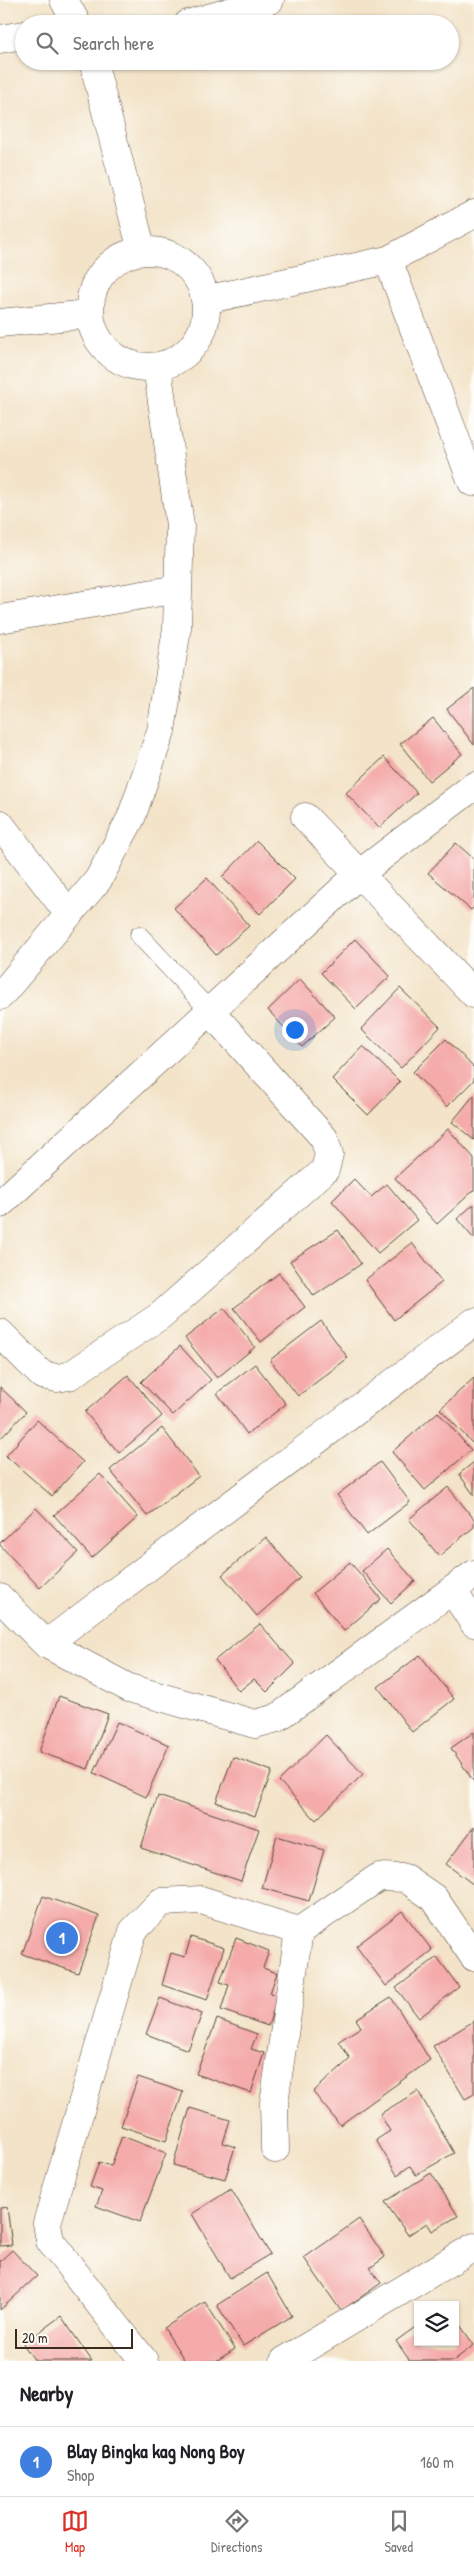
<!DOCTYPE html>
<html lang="en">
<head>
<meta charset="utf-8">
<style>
  :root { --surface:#fff; --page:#f2f2f2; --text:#202124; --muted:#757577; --line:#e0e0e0; --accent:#d93025 }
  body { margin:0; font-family:"Patrick Hand",sans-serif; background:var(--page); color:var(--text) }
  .controls { position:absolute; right:15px; bottom:15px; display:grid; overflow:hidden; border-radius:0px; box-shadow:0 1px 4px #0004 }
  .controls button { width:45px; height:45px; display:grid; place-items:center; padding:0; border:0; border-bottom:1px solid var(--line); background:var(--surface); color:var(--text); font:25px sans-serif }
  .scale { position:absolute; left:15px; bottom:12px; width:118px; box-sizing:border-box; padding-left:5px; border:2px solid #3b2a1e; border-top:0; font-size:14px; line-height:18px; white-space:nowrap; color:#3b2a1e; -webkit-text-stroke:4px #fdfcf7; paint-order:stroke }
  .you { position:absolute; left:294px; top:1029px; width:18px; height:18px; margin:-12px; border:4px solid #fff; border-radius:50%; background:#1a73e8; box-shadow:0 0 0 8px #1a73e833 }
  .badge { display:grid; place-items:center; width:32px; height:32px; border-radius:50%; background:var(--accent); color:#fff; font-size:16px; font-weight:700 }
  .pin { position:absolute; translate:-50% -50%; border:2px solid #fff; box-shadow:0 1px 5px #0006 }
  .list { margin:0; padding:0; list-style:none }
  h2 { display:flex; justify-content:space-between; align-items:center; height:65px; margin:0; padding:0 20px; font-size:21px }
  h2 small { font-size:16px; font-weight:400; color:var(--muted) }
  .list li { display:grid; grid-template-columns:32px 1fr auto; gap:15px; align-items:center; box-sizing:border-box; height:70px; padding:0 20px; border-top:1px solid var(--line) }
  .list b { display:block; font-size:19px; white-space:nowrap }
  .list p { margin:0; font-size:16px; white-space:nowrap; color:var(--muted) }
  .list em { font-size:16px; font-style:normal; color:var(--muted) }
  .icon { flex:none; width:28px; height:28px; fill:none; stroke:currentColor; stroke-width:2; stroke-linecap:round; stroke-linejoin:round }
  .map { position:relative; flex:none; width:474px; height:2361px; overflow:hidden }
  .search { position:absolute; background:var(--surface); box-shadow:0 1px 4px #0004; left:15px; right:15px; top:15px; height:55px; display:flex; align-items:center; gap:12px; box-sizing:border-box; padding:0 18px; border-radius:28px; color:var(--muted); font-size:19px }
  .sheet { height:135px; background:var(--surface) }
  nav { display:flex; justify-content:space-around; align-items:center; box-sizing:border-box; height:70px; border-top:1px solid var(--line); background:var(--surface); font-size:14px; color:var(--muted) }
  nav a { display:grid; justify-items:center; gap:2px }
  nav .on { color:var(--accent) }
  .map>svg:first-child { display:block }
</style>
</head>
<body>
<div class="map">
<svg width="474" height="2361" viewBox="0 0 474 2361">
  <rect width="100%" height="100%" fill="#fdfcf7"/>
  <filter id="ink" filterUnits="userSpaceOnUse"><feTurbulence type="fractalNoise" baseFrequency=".02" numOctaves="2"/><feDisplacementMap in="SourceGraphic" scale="10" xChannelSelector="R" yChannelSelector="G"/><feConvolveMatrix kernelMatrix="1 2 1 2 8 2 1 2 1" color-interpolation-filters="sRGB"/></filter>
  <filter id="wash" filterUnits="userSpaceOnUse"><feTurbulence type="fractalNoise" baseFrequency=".0096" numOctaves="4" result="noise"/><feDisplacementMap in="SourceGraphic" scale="20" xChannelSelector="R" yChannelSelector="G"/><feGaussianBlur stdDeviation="1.12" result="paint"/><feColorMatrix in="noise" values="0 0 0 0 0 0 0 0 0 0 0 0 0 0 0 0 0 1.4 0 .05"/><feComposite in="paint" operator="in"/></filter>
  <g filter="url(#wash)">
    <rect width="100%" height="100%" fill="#f3e3c8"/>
    <g id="blocks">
      <path fill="#f4abaa" d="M474,688V745L447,709Z
        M433,718L462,754L429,781L400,744Z
        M384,757L417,793L379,828L346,793Z
        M257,841L295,879L260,914L222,877Z
        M456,843L474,859V907L471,910L428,873Z
        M207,878L249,926L216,955L174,908Z
        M355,939L390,976L356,1009L321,973Z
        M300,979L335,1017L302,1047L268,1010Z
        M400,988L440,1027L401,1068L361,1029Z
        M446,1039L474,1068V1080L447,1107L413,1072Z
        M363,1046L400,1082L368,1115L332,1079Z
        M474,1095V1140L452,1122Z
        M448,1129L474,1158V1190L437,1224L395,1178Z
        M354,1179L371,1197L387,1184L417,1220L378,1253L332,1201Z
        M474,1204V1239L457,1219Z
        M338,1230L361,1264L314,1296L290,1261Z
        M412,1243L442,1282L394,1320L365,1280Z
        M279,1273L305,1307L261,1342L234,1308Z
        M224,1308L255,1347L217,1378L185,1338Z
        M321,1321L348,1358L298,1396L270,1360Z
        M180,1346L211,1380L173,1415L141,1382Z
        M255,1364L286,1404L247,1434L217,1393Z
        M128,1375L162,1416L119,1453L85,1412Z
        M474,1378V1445L440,1409Z
        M0,1387L26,1412L0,1439Z
        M438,1412L471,1450L425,1490L392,1452Z
        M37,1420L83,1462L52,1496L6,1456Z
        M162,1428L199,1476L147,1516L110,1470Z
        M380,1462L410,1502L367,1535L337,1495Z
        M474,1462V1495L459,1474Z
        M100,1474L138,1517L92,1558L54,1515Z
        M448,1487L474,1519V1527L439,1556L409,1519Z
        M36,1508L78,1552L40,1588L0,1545V1543Z
        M266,1537L300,1578L257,1616L222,1575Z
        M387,1549L415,1581L391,1603L362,1571Z
        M350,1562L381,1599L344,1631L313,1593Z
        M260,1624L295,1664L267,1692L254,1679L239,1691L215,1660Z
        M420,1655L454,1699L412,1732L378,1687Z
        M59,1696L108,1714L88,1769L39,1752Z
        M117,1722L169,1745L146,1797L94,1773Z
        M474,1732V1782L451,1748Z
        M326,1735L363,1774L316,1820L279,1781Z
        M233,1757L272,1771L255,1816L216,1802Z
        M158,1796L259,1829L241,1881L141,1848Z
        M474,1827V1885L446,1864Z
        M277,1836L324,1850L309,1901L262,1888Z
        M43,1896L99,1916L78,1973L22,1954Z
        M402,1911L432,1950L386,1986L356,1946Z
        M191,1937L224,1948L207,2000L162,1985L171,1953L185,1957Z
        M236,1938L269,1951L263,1968L277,1973L270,1993L278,1996L268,2026L221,2010L229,1985L220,1982Z
        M437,1957L459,1987L419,2018L396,1988Z
        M391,1997L430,2060L340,2125L313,2092L350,2059L339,2041L361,2027L356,2019Z
        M160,1998L202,2014L188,2050L146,2034Z
        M217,2019L257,2034L251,2049L264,2053L251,2093L196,2074Z
        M474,2021V2094L465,2099L433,2046Z
        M138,2077L183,2092L166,2141L121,2126Z
        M418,2091L454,2153L416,2175L410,2166L397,2175L376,2140L390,2131L380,2114Z
        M190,2108L230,2120L223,2143L235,2147L225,2179L173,2165Z
        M122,2136L166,2153L140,2222L96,2206L102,2191L90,2187L99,2162L111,2166Z
        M431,2173L458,2216L432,2231L427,2223L408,2235L385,2202Z
        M231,2189L270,2254L230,2278L192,2214Z
        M7,2207L12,2245L0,2246V2208Z
        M359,2219L385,2257L370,2268L381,2283L341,2311L304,2258Z
        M12,2250L37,2276L0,2310V2261Z
        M267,2273L292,2316L243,2346L217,2305Z
        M205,2302L235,2349L216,2361H185L164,2328Z
        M61,2316L92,2361H35L23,2344Z
        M455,2318L474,2345L453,2361H410L396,2341L418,2325V2342H455Z"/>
    </g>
  </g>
  <g filter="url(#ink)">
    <use href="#blocks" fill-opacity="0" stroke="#574638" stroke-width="1"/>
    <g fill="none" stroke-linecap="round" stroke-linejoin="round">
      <defs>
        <path id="service" d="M139,935L210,1011"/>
        <path id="minor" d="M64,0L77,24
          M188,24L270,0
          M0,39L24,35
          M93,61L142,251
          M90 309a58 58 0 1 1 116 0a58 58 0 1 1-116 0Z
          M388,260L472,482
          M205,300L388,260L474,214
          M0,323L90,314
          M0,619L178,589
          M305,817L474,994
          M0,824L69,914
          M0,996L98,880L131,818L161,731L177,628L180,525L157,367
          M0,1204L359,874L474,786
          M0,1333L42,1375L57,1378L69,1376L160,1316L325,1170L329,1154L324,1138L210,1011
          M452,1590L474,1623
          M0,1598L46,1644L129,1688L255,1724L277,1718L474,1574
          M46,1644L474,1322
          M275,2149L274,2103L299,1931L379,1877L405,1878L434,1898L474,1957
          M144,2361L50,2241L47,2223L133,1931L161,1902L201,1900L299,1931
          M284,2361L474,2247"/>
      </defs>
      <use href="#service" stroke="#574638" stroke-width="19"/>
      <use href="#minor" stroke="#574638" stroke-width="29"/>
      <use href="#service" stroke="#fff" stroke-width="18"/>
      <use href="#minor" stroke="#fff" stroke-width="28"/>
    </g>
  </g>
</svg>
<div class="controls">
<button><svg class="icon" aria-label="layers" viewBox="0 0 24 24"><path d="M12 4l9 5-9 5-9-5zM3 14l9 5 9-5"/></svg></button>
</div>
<div class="scale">20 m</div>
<div class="you"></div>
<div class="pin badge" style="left:62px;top:1938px;background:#3f7fe0">1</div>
<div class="search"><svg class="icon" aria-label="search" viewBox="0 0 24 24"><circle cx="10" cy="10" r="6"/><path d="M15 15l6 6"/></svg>Search here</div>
</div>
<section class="sheet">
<h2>Nearby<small></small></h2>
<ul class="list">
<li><span class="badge" style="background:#3f7fe0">1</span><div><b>Blay Bingka kag Nong Boy</b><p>Shop</p></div><em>160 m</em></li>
</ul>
</section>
<nav>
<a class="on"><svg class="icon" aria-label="map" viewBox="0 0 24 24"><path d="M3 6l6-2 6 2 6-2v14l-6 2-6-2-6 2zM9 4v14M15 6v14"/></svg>Map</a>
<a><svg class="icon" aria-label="directions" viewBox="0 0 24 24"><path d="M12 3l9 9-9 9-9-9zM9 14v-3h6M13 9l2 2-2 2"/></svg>Directions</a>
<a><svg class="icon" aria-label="saved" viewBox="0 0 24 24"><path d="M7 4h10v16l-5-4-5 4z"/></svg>Saved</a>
</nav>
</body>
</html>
